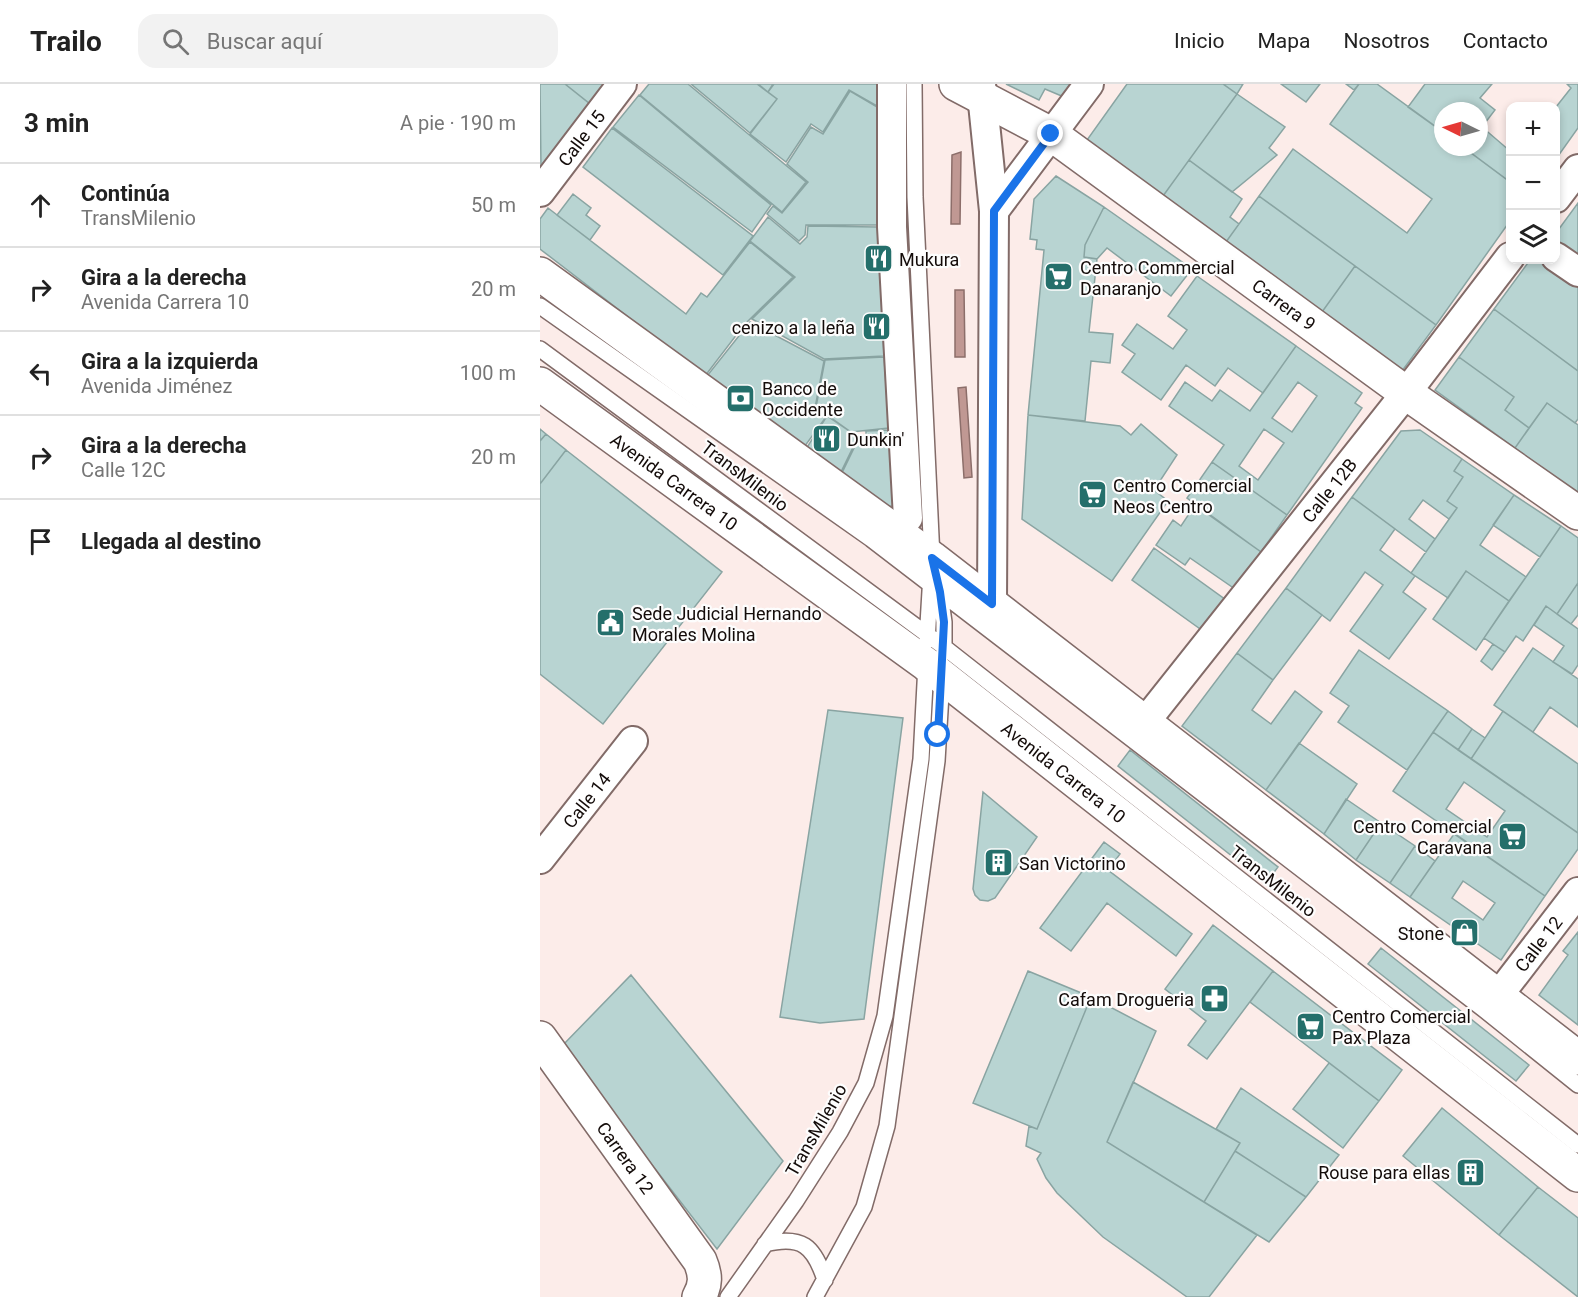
<!DOCTYPE html>
<html lang="es">
<head>
<meta charset="utf-8">
<style>
  :root { --surface:#fff; --page:#f2f2f2; --text:#222; --muted:#767676; --line:#e0e0e0 }
  body { margin:0; font-family:Roboto,sans-serif; background:var(--page); color:var(--text) }
  .controls { position:absolute; right:18px; top:18px; display:grid; overflow:hidden; border-radius:12px; box-shadow:0 3px 9px #0003 }
  .controls button { width:54px; height:54px; display:grid; place-items:center; padding:0; border:0; border-bottom:2px solid var(--line); background:var(--surface); color:var(--text); font:30px sans-serif }
  .compass { position:absolute; left:894px; top:18px; width:54px; height:54px; border-radius:50%; background:var(--surface); box-shadow:0 3px 9px #0003; rotate:275deg }
  .stop { position:absolute; width:18px; height:18px; margin:-14px; border:4px solid #1a73e8; border-radius:50%; background:#fff }
  .stop.end { background:#1a73e8; border-color:#fff; box-shadow:0 2px 6px #0008 }
  .list { margin:0; padding:0; list-style:none }
  h2 { display:flex; justify-content:space-between; align-items:center; height:78px; margin:0; padding:0 24px; font-size:26px }
  h2 small { font-size:20px; font-weight:400; color:var(--muted) }
  .list li { display:grid; grid-template-columns:39px 1fr auto; gap:18px; align-items:center; box-sizing:border-box; height:84px; padding:0 24px; border-top:2px solid var(--line) }
  .list b { display:block; font-size:22px; white-space:nowrap }
  .list p { margin:0; font-size:20px; white-space:nowrap; color:var(--muted) }
  .list em { font-size:20px; font-style:normal; color:var(--muted) }
  .icon { flex:none; width:33px; height:33px; fill:none; stroke:currentColor; stroke-width:2; stroke-linecap:round; stroke-linejoin:round }
  .map { position:relative; flex:none; width:1038px; height:1213px; overflow:hidden }
  header { display:flex; align-items:center; gap:36px; box-sizing:border-box; height:84px; padding:0 30px; background:var(--surface); border-bottom:2px solid var(--line) }
  header strong { font-size:28px }
  nav { display:flex; gap:33px; margin-inline-start:auto; font-size:21px }
  .search { width:420px; height:54px; background:var(--page); display:flex; align-items:center; gap:15px; box-sizing:border-box; padding:0 21px; border-radius:18px; color:var(--muted); font-size:22px }
  main { display:flex }
  aside { flex:1; background:var(--surface) }
  .map>svg:first-child { display:block }
</style>
</head>
<body>
<header>
<strong>Trailo</strong>
<div class="search"><svg class="icon" aria-label="search" viewBox="0 0 24 24"><circle cx="10" cy="10" r="6"/><path d="M15 15l6 6"/></svg>Buscar aquí</div>
<nav><a>Inicio</a><a>Mapa</a><a>Nosotros</a><a>Contacto</a></nav>
</header>
<main>
<aside>
<h2>3 min<small>A pie · 190 m</small></h2>
<ul class="list">
<li><svg class="icon" aria-label="ahead" viewBox="0 0 24 24"><path d="M12 20V5M6 11l6-6 6 6"/></svg><div><b>Continúa</b><p>TransMilenio</p></div><em>50 m</em></li>
<li><svg class="icon" aria-label="right" viewBox="0 0 24 24"><path d="M7 20v-9h11M14 6l5 5-5 5"/></svg><div><b>Gira a la derecha</b><p>Avenida Carrera 10</p></div><em>20 m</em></li>
<li><svg class="icon" aria-label="left" viewBox="0 0 24 24"><path d="M17 20v-9H6M10 6l-5 5 5 5"/></svg><div><b>Gira a la izquierda</b><p>Avenida Jiménez</p></div><em>100 m</em></li>
<li><svg class="icon" aria-label="right" viewBox="0 0 24 24"><path d="M7 20v-9h11M14 6l5 5-5 5"/></svg><div><b>Gira a la derecha</b><p>Calle 12C</p></div><em>20 m</em></li>
<li><svg class="icon" aria-label="arrive" viewBox="0 0 24 24"><path d="M6 21V4h12l-3 4 3 4H6"/></svg><div><b>Llegada al destino</b></div></li>
</ul>
</aside>
<div class="map">
<svg width="1038" height="1213" viewBox="0 0 1038 1213">
  <rect width="100%" height="100%" fill="#fcece9"/>
  <path fill="#c09893" stroke="#8c6e6a" stroke-width="1.5" d="M421,68L420,140H411L412,71Z
    M415,206H424L425,273H415Z
    M426,303L432,393L424,394L418,304Z"/>
  <path fill="#b8d4d2" stroke="#89a4a2" stroke-width="1.5" fill-rule="evenodd" d="M0,0H25L50,20L1,84Z
    M25,0H66L50,20Z
    M109,0H148L266,98L242,128L100,11Z
    M151,0H217L237,15L210,49Z
    M218,0H233L228,8Z
    M234,0H343L344,26L309,6L283,48L271,40L246,78L210,50L237,15L228,8Z
    M466,0H532L524,13L505,5L499,16Z
    M587,0H683L697,10L623,112L547,56Z
    M683,0H703L697,10Z
    M741,0H780L766,18Z
    M806,0H819L814,6Z
    M819,0H837L903,48V63H923L970,98V137L896,241L719,112L753,65L867,149L892,115L790,40Z
    M885,0H952L940,14L955,26L942,43L970,67V98L923,63H939V27H903V48L868,23Z
    M1027,0H1038V44L1016,75V49L1019,46L1016,43V23L1031,4Z
    M310,7L344,27L339,141H266L265,151L259,157L227,130L233,122L242,129L268,98L247,80L271,43L283,50Z
    M697,10L745,43L729,64L737,71L692,108L649,76Z
    M99,11L231,121L212,148L73,43Z
    M72,44L213,152L183,191L43,83Z
    M649,76L702,115L690,133L699,140L686,158L623,112Z
    M516,92L564,123L545,161L544,173L557,175L549,248L573,250L570,279L551,277L545,337L488,331L504,166L496,165L497,156L490,155L494,115Z
    M33,110L51,124L46,131L60,142L50,156L17,131Z
    M719,112L815,182L782,228L686,158Z
    M1038,119V169L1033,170L1018,161L1016,149Z
    M564,123L652,185L631,212L567,164L557,175L544,173L545,161Z
    M8,124L146,230L161,209L167,213L210,158L253,193L204,241L165,292L0,165V135Z
    M228,133L260,160L267,153L268,142L338,143L344,272L284,275L212,235L255,193L210,157Z
    M990,176H1001L1038,203V287L954,225Z
    M815,182L896,241L862,287L782,228Z
    M657,192L756,262L723,309L688,284L675,302L646,281L621,316L582,288L595,270L582,261L597,240L633,265L647,246L628,232Z
    M954,225L1038,287V335L1035,339L1007,319L989,344L965,326L974,313L919,273Z
    M210,238L284,277L275,324L286,333L262,366L167,292Z
    M756,262L822,309L815,319L822,324L747,431L672,378L684,361L629,322L645,298L672,317L680,306L710,327ZM758,298L777,312L752,348L732,334ZM724,345L744,359L718,396L699,382Z
    M344,273L349,344L311,348L276,323L285,276Z
    M919,273L974,313L965,326L989,344L975,364L895,306Z
    M1007,319L1038,341V410L975,364Z
    M488,331L580,342L591,351L601,340L637,371L614,406L628,417L572,497L482,435Z
    M287,332L318,353L298,394L264,368Z
    M0,345L6,350L0,357Z
    M350,346L353,422L337,423L299,395L317,358H326V347Z
    M880,346L922,375L914,387L923,393L907,417L917,424L909,435L883,416L869,435L895,455L886,468L812,413L861,347Z
    M6,350L26,366L0,400V357Z
    M26,366L182,488L63,640L0,590V400Z
    M922,375L974,411L940,461L986,493L969,517L926,487L908,514L871,489L917,424L907,417L923,393L914,387Z
    M672,378L747,431L721,468L647,414Z
    M974,411L1021,442L1000,473L953,441Z
    M812,413L855,445L840,466L875,492L863,508L886,525L849,575L810,547L843,501L825,488L790,537L746,504Z
    M655,421L721,468L695,505L650,474L645,481L616,461L633,436L641,442Z
    M1021,442L1038,454V499L1017,530L1006,522L983,557L976,552L965,568L944,554Z
    M614,464L686,516L663,547L592,496Z
    M926,487L969,517L936,566L893,535Z
    M1038,499V531L1031,540L1017,530Z
    M746,504L782,531L733,596L697,569Z
    M1006,522L1038,545V581L1032,590L1013,578L1024,562L994,541Z
    M953,560L965,568L952,586L941,577Z
    M993,564L1038,595V643L1010,623L993,648L954,621Z
    M819,566L908,627L867,686L798,638L809,622L790,609Z
    M697,569L733,596L712,626L731,640L755,607L782,628L726,706L642,642Z
    M288,626L363,634L324,935L280,939L240,933Z
    M908,627L932,645L918,666L893,648Z
    M963,627L1038,680V749L931,675Z
    M932,645L945,654L931,675L918,666Z
    M893,648L1038,749V765L1005,812L853,707ZM924,698L965,727L947,753L906,725Z
    M759,659L817,700L784,750L726,706Z
    M590,666L738,783L726,799L578,682Z
    M443,708L497,753L455,814L448,817L440,816L435,811L433,805Z
    M806,715L841,739L816,776L784,750Z
    M841,739L875,762L850,799L816,776Z
    M914,750L1005,812L961,876L870,813ZM923,797L955,819L943,836L912,814Z
    M564,758L580,770L568,786L652,850L636,872L567,819L531,867L500,844Z
    M875,762L895,777L870,813L850,799Z
    M673,841L733,887L667,975L648,961L666,937L625,905Z
    M1038,848V941L999,911L1028,871L1023,867Z
    M841,864L989,981L976,997L828,880Z
    M488,887L551,913L497,1045L433,1019Z
    M733,887L862,986L839,1017L710,918Z
    M91,891L243,1077L177,1165L21,963Z
    M551,913L616,947L567,1058L717,1151L669,1213H647L563,1153L517,1109L506,1094L497,1075L501,1069L486,1062L489,1042L497,1045Z
    M789,979L839,1017L803,1064L753,1025Z
    M593,998L700,1059L664,1118L567,1058Z
    M701,1004L799,1071L766,1113L695,1067L700,1059L676,1045Z
    M902,1024L998,1103L959,1151L863,1072Z
    M695,1067L766,1113L729,1158L664,1118Z
    M998,1103L1038,1134V1213L959,1151Z"/>
  <g fill="none" stroke-linecap="round" stroke-linejoin="round">
    <defs>
      <path id="lane" d="M374,0L375,113L392,474L387,557
        M0,222L331,455L942,924L1038,1001
        M0,265L404,563L1038,1061
        M399,503L404,538V569
        M225,1160C262,1151 274,1162 285,1196
        M188,1213L256,1117L300,1048L326,999L345,932L381,675L386,581
        M275,1213L324,1123L347,1042L397,677L402,593"/>
      <g id="street">
        <path d="M352,0V143L368,434"/>
        <path d="M441,0L454,127L452,520"/>
        <path id="s1" d="M0,108L82,0"/>
        <path d="M1016,114L1038,85"/>
        <path d="M454,127L549,0"/>
        <path d="M1016,173L1038,188"/>
        <path id="s2" d="M605,638L866,309L970,173"/>
        <path id="s3" d="M0,775L93,657"/>
        <path id="s4" d="M958,912L1038,808"/>
      </g>
      <g id="secondary">
        <path id="s5" d="M416,0L511,50L866,309L1038,429"/>
        <path id="s6" d="M0,954L160,1177C166,1191 166,1201 159,1213"/>
      </g>
      <g id="primary">
        <path d="M0,190L392,474L1038,974"/>
        <path id="s7" d="M0,300L386,580L1038,1091"/>
      </g>
    </defs>
    <use href="#lane" stroke="#826b68" stroke-width="18"/>
    <use href="#street" stroke="#826b68" stroke-width="32"/>
    <use href="#secondary" stroke="#826b68" stroke-width="36"/>
    <use href="#primary" stroke="#826b68" stroke-width="36"/>
    <use href="#lane" stroke="#fff" stroke-width="15"/>
    <use href="#street" stroke="#fff" stroke-width="28"/>
    <use href="#secondary" stroke="#fff" stroke-width="33"/>
    <use href="#primary" stroke="#fff" stroke-width="33"/>
  </g>
  <g fill="none" stroke-linecap="round" stroke-linejoin="round">
    <path stroke="#1a73e8" stroke-width="8" d="M398,651L404,538L400,508L392,474L452,520L454,127L511,50"/>
  </g>
  <defs>
    <symbol id="restaurant-square" viewBox="-11 -11 22 22"><rect x="-9" y="-9" width="18" height="18" rx="4" fill="#246f6b" stroke="#fdfdfd"/><path d="M-5-6h1v4h1v-4h1v4h1v-4h1v5L-1.5 .5V6h-2V.5L-5-1ZM5-6V6H3V1.5H1.5Q1.5-4 5-6Z" fill="#fff"/></symbol>
    <symbol id="supermarket-square" viewBox="-11 -11 22 22"><rect x="-9" y="-9" width="18" height="18" rx="4" fill="#246f6b" stroke="#fdfdfd"/><path d="M-6-5.5h2.5l.6 2H6L4.5 2H-2.5L-4.4-4H-6ZM-1.5 3.2a1.3 1.3 0 1 0 .1 0ZM3 3.2a1.3 1.3 0 1 0 .1 0Z" fill="#fff"/></symbol>
    <symbol id="bank-square" viewBox="-11 -11 22 22"><rect x="-9" y="-9" width="18" height="18" rx="4" fill="#246f6b" stroke="#fdfdfd"/><path d="M-6-4H6V4H-6ZM0-2.3a2.3 2.3 0 1 0 0 4.6a2.3 2.3 0 1 0 0-4.6Z" fill="#fff"/></symbol>
    <symbol id="civic-square" viewBox="-11 -11 22 22"><rect x="-9" y="-9" width="18" height="18" rx="4" fill="#246f6b" stroke="#fdfdfd"/><path d="M-.6-6.5H3V-4.5H.6V-3L4-1V1h2V6H-6V1h2V-1L-.6-3ZM-1.2 2.5V6h2.4V2.5Z" fill="#fff"/></symbol>
    <symbol id="building-square" viewBox="-11 -11 22 22"><rect x="-9" y="-9" width="18" height="18" rx="4" fill="#246f6b" stroke="#fdfdfd"/><path d="M-4-6H4V6H1V3H-1V6H-4ZM-2.5-4.3h1.7v1.8h-1.7ZM.8-4.3h1.7v1.8H.8ZM-2.5-1h1.7V.8h-1.7ZM.8-1h1.7V.8H.8Z" fill="#fff"/></symbol>
    <symbol id="shop-square" viewBox="-11 -11 22 22"><rect x="-9" y="-9" width="18" height="18" rx="4" fill="#246f6b" stroke="#fdfdfd"/><path d="M-5-2.5h2.3a2.7 3.5 0 0 1 5.4 0H5L5.5 6h-11ZM-1.5-2.5h3a1.5 2.3 0 0 0-3 0Z" fill="#fff"/></symbol>
    <symbol id="pharmacy-square" viewBox="-11 -11 22 22"><rect x="-9" y="-9" width="18" height="18" rx="4" fill="#246f6b" stroke="#fdfdfd"/><path d="M-2-6h4v4h4v4h-4v4h-4v-4h-4v-4h4Z" fill="#fff"/></symbol>
  </defs>
  <g fill-rule="evenodd">
    <use href="#restaurant-square" x="322" y="158" width="33" height="33"/>
    <use href="#supermarket-square" x="502" y="176" width="33" height="33"/>
    <use href="#restaurant-square" x="320" y="226" width="33" height="33"/>
    <use href="#bank-square" x="184" y="298" width="33" height="33"/>
    <use href="#restaurant-square" x="270" y="338" width="33" height="33"/>
    <use href="#supermarket-square" x="536" y="394" width="33" height="33"/>
    <use href="#civic-square" x="54" y="522" width="33" height="33"/>
    <use href="#supermarket-square" x="956" y="736" width="33" height="33"/>
    <use href="#building-square" x="442" y="762" width="33" height="33"/>
    <use href="#shop-square" x="908" y="832" width="33" height="33"/>
    <use href="#pharmacy-square" x="658" y="898" width="33" height="33"/>
    <use href="#supermarket-square" x="754" y="926" width="33" height="33"/>
    <use href="#building-square" x="914" y="1072" width="33" height="33"/>
  </g>
  <g text-anchor="middle" dominant-baseline="central" stroke-width="4.5" stroke-linejoin="round" paint-order="stroke">
    <g font-size="18" fill="#130b09" stroke="#fdfdfd">
      <text stroke="none"><textPath href="#s1" startOffset="68">Calle 15</textPath></text>
      <text stroke="none"><textPath href="#s5" startOffset="396">Carrera 9</textPath></text>
      <text transform="translate(205 392) rotate(37)">TransMilenio</text>
      <text stroke="none"><textPath href="#s7" startOffset="166">Avenida Carrera 10</textPath></text>
      <text stroke="none"><textPath href="#s2" startOffset="296">Calle 12B</textPath></text>
      <text stroke="none"><textPath href="#s7" startOffset="652">Avenida Carrera 10</textPath></text>
      <text stroke="none"><textPath href="#s3" startOffset="75">Calle 14</textPath></text>
      <text transform="translate(733 797) rotate(38)">TransMilenio</text>
      <text stroke="none"><textPath href="#s4" startOffset="66">Calle 12</textPath></text>
      <text transform="translate(276 1046) rotate(-60)">TransMilenio</text>
      <text stroke="none"><textPath href="#s6" startOffset="147">Carrera 12</textPath></text>
    </g>
    <g font-size="18" fill="#130b09" stroke="#fdfdfd" text-anchor="start">
      <text x="359" y="175">Mukura</text>
      <text x="540" y="183">Centro Commercial<tspan x="540" dy="21">Danaranjo</tspan></text>
      <text x="315" y="243" text-anchor="end">cenizo a la leña</text>
      <text x="222" y="304">Banco de<tspan x="222" dy="21">Occidente</tspan></text>
      <text x="307" y="355">Dunkin'</text>
      <text x="573" y="401">Centro Comercial<tspan x="573" dy="21">Neos Centro</tspan></text>
      <text x="92" y="529">Sede Judicial Hernando<tspan x="92" dy="21">Morales Molina</tspan></text>
      <text x="952" y="742" text-anchor="end">Centro Comercial<tspan x="952" dy="21">Caravana</tspan></text>
      <text x="479" y="779">San Victorino</text>
      <text x="904" y="849" text-anchor="end">Stone</text>
      <text x="654" y="915" text-anchor="end">Cafam Drogueria</text>
      <text x="792" y="932">Centro Comercial<tspan x="792" dy="21">Pax Plaza</tspan></text>
      <text x="910" y="1088" text-anchor="end">Rouse para ellas</text>
    </g>
  </g>
</svg>
<div class="controls">
<button>+</button>
<button>−</button>
<button><svg class="icon" aria-label="layers" viewBox="0 0 24 24"><path d="M12 4l9 5-9 5-9-5zM3 14l9 5 9-5"/></svg></button>
</div>
<svg class="compass" viewBox="-18 -18 36 36"><path d="M0-13l5 13h-10z" fill="#e53935"/><path d="M0 13l5-13h-10z" fill="#767676"/></svg>
<div class="stop" style="left:398px;top:651px"></div>
<div class="stop end" style="left:511px;top:50px"></div>
</div>
</main>
</body>
</html>
